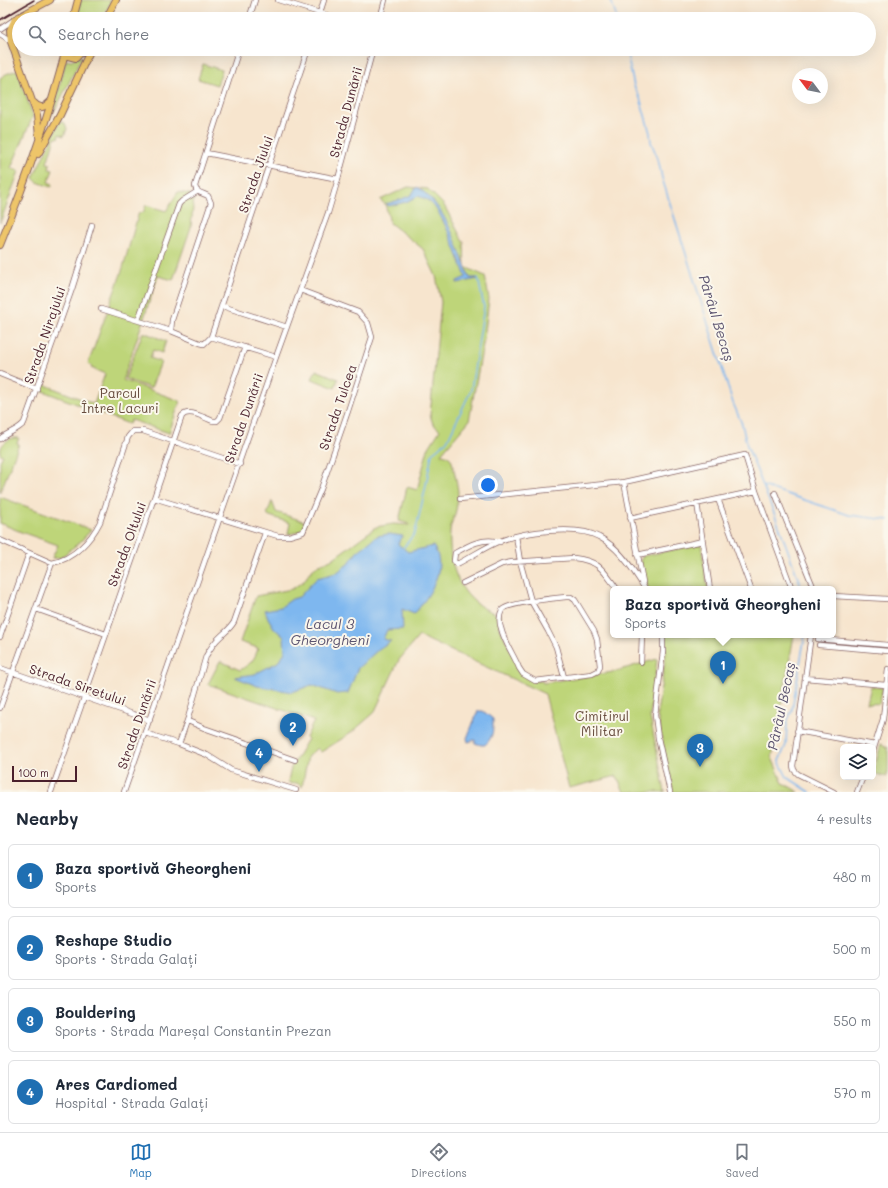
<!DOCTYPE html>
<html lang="en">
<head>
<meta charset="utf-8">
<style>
  :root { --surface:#fff; --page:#f2f2f3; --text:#1f2937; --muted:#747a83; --line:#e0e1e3; --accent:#1f6fb2 }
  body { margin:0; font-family:Mali,sans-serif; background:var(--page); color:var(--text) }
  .controls { position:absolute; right:12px; bottom:12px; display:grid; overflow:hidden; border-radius:6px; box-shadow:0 4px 16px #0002 }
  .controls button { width:36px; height:36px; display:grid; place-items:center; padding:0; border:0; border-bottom:1px solid var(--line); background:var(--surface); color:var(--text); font:20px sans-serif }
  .compass { position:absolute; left:792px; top:68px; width:36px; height:36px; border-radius:50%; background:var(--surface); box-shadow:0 4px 16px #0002; rotate:302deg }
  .scale { position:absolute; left:12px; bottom:10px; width:65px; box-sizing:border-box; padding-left:4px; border:2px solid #4a1f2b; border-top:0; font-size:11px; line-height:14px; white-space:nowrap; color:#4a1f2b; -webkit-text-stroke:3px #fbf7ec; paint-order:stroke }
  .you { position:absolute; left:488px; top:485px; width:14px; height:14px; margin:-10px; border:3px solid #fff; border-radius:50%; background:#1a73e8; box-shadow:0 0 0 6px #1a73e833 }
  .badge { display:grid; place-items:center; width:26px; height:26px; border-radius:50%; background:var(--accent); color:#fff; font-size:13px; font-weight:700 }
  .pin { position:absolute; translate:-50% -33px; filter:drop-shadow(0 1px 2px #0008) }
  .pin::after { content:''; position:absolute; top:21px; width:14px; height:12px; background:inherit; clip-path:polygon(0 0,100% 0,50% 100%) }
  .popup { position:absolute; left:610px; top:586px; width:226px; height:52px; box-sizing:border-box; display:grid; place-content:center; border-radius:6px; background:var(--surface); filter:drop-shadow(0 1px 3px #0005); font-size:13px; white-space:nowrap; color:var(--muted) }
  .popup b { font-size:15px; color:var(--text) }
  .popup::after { content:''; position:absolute; left:50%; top:100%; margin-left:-8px; border:8px solid transparent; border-top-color:var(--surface) }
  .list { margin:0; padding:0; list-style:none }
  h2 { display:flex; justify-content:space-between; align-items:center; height:52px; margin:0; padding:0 16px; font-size:17px }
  h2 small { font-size:13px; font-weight:400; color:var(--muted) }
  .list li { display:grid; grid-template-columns:26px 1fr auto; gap:12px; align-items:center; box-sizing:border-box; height:64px; margin:0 8px 8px; padding:0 8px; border:1px solid var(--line); border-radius:6px }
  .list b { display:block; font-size:15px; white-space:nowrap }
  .list p { margin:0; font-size:13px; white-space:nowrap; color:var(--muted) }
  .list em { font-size:13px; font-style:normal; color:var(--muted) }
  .icon { flex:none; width:22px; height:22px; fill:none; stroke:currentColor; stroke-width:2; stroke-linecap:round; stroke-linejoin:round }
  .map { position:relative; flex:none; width:888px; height:792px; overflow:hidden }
  .search { position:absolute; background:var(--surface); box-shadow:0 4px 16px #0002; left:12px; right:12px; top:12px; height:44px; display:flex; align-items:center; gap:10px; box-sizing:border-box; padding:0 14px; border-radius:22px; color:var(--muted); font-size:15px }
  .sheet { height:340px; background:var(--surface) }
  nav { display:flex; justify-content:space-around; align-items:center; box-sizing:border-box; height:56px; border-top:1px solid var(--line); background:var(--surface); font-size:11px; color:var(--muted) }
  nav a { display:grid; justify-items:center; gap:2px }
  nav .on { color:var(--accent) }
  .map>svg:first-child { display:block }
</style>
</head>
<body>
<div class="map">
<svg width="888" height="792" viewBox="0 0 888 792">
  <rect width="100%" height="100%" fill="#fbf7ec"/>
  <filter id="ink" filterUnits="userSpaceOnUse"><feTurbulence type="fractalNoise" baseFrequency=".025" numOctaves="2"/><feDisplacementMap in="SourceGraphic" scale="8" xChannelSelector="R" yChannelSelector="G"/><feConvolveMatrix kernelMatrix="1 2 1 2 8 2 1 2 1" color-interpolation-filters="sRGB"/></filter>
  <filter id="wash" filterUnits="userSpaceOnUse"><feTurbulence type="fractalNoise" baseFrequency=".012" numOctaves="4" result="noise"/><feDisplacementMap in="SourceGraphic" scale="16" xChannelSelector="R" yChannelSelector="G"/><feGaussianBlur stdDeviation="0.9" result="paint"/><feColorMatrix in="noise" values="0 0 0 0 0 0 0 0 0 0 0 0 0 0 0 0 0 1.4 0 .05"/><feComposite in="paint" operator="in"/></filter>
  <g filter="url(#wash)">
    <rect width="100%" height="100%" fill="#f7e5ce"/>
    <path fill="#bed579" stroke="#847a52" d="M81,0H111L108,8L100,19H76Z
      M81,56L82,57L52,116L66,60L71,61Z
      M203,64L222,70L217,85L198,79Z
      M17,70L33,116L11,168L19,171L0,223V78L6,74Z
      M60,121L65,123L67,129L64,136L59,134L58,138L55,137L47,163L50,164L49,169L53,170L48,182L53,184L51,187L37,182L33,178Z
      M408,187L428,189L444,205L464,243L465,267L485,276L489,299L484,339L469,421L441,454C445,454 449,456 451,459C453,463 458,488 458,492C458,499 457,507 455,514C454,519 450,525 450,531C448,568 461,604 500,615V628L519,668L535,681H542L543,683L613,672L657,659L650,717L665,792H624L617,776L569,788L545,694L419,636L399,660L374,713L351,733L321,752L317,748L308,756L302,787L297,783L292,784L288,782L291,768L308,739L306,737L314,721L208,684L220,661L240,670C250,664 255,660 258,648L240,642L256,596L292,589L304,581L310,572L317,566L331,560L376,527L393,524L409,525V524L399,521L407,487L417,490L428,449L440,430L433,424L430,415L441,302L436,276L423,249L390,223L385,204L380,200Z
      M178,192L189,194L194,197L191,227L173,280L158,276L123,380L180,401L169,433L131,420L129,424L40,390L43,384L94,404L105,374L91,368L92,366L88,364L122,271L139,212L143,213L146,205L166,211Z
      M143,332L166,341L162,353L153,350L150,358L161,362L151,388L125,379Z
      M316,370L338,379L335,388L312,379Z
      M13,438H19L17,443L19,444L0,493V461L3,455L0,454C0,445 5,441 13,438Z
      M0,497L84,527L91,530L80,542L60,558H52L58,545L21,532L0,523Z
      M272,501L276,512L306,522C302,533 298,532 288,534L290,523L267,515Z
      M701,544L708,589H649L644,579L640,561L643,556Z
      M664,635H794L772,758L783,783L799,792H672L657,714L666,653Z
      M871,686L883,688L879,704L867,703Z
      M881,744L888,747V771L886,777L873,773Z"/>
    <path fill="#7eb7ef" stroke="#646b8d" d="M417,187C447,206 457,247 470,278H478V279L457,283V281L466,277C457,255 448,225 434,206C430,201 424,198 418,196L406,202L389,206L386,204L402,199L411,195Z
      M389,534L403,536L398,544L408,552L433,546C449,567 429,597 414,614L402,609L403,629L387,630L383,639L391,641L380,648L358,668L348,693L337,694L312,685L292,692L257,686L235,677L255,674L278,662L285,652L284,637L274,628L268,618L265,610L281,607L292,599L299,597L317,578L336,573L348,564L357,552L377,536Z
      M478,711H483L493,719C493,729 494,737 485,745H481L475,743V740L468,742L467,738Z"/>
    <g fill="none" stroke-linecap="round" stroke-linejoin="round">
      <path stroke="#7eb7ef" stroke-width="1.5" d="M611,0L617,19
        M626,49L634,86L640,98L650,133L651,142L658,159L662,178L733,403L742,424L747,446L776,518L802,589
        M763,486L849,515L888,520
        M403,548L415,533L425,490L432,453L447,441L449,437L471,390L484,307L478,278
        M805,635L792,710L787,722L786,745L779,761L787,777L810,792"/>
    </g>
  </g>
  <g filter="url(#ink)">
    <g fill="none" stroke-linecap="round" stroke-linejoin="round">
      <defs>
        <path id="minor" d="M278,0L339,19
          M249,19L255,0
          M318,19L324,0
          M380,19L385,0
          M0,29L15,19
          M0,34L5,37L11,42
          M206,153L338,179
          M222,306L287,327
          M101,309L171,331L200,343L204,344L211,337L308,49
          M138,320L179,204L182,201L198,191
          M171,331L172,320L211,203L208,196C203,193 196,193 195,186L239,49
          M211,337L276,357
          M0,374L37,389
          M0,439C8,432 17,431 24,423L72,289L92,225
          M624,482L643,582
          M775,493L814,589
          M154,498L278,536H289L303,532L321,489L348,411L372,337L368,323L358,312L300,290
          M460,499L624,482L745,455L756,491L792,589
          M718,499L751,589
          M697,503L710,589
          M630,518L756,491
          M516,536L520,561L531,601L548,631L556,647L564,677
          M0,540L52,563C74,559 91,540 100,522L128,437L133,431H143L240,464
          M500,542C483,537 469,545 455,553L454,561L457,564C471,557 485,547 500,541C523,532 577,524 599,537C619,547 634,570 645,589
          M637,555L703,541
          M463,583L502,564L512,562L574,558C600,561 603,570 617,589
          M833,596L888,599
          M566,597H571L575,600L594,631L597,639L600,666L598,671L592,674L535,681L523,674L519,668C514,655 504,642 501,628C499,623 499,615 502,610C507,603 556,598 566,597Z
          M36,609L106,634
          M663,635V652L655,715L658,738L670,792
          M811,635L793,766L794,770L798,774L834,792
          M0,637L29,553
          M818,639L888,645
          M819,645L888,651
          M641,662L642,635
          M0,668L150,720
          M805,678L886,685
          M0,708L52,563
          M188,721L204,728L295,760
          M797,731L875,745
          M145,733L179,744L188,718L206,656C210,649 214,642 220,637C225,632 230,629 234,622L265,533
          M179,744L207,755L231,770L296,790
          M873,751L883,719L888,669
          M51,792L154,498L182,416C189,408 204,418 213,421H217L220,418L245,347
          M124,792L276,357L328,213L338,179L373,49
          M857,792L863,777"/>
        <path id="major" d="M73,19L78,0
          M106,19L116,0
          M64,55L76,58L84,49
          M34,103C41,111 46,106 52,100
          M39,137L37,115L11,42L10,30L15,19L50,0
          M38,154L60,115L91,49
          M0,245C26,181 49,116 66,49"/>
      </defs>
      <use href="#minor" stroke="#876464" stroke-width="6"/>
      <use href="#major" stroke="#876464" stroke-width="8"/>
      <use href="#minor" stroke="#fff" stroke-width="4.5"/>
      <use href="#major" stroke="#eec569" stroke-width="6"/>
      <path stroke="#4a1f2b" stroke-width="1.5" d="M0,20L34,0"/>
    </g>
  </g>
  <g text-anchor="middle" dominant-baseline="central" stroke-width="4" stroke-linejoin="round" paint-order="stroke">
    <g font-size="13" fill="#4a1f2b" stroke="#fbf7ec">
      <text transform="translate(345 112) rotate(-75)">Strada Dunării</text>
      <text transform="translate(255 174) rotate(-71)">Strada Jiului</text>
      <text transform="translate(44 335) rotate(-71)">Strada Nirajului</text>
      <text transform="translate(337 407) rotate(-71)">Strada Tulcea</text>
      <text transform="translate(243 418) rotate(-71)">Strada Dunării</text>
      <text transform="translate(126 544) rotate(-70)">Strada Oltului</text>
      <text transform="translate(78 684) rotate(19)">Strada Siretului</text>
      <text transform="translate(136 724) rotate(-71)">Strada Dunării</text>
    </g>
    <g font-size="13" fill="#674c3e" stroke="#fbf7ec">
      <text x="120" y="392">Parcul<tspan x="120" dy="15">Între Lacuri</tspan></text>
      <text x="602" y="715">Cimitirul<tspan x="602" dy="15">Militar</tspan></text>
    </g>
    <g font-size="14" font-style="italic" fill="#5c5470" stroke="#fbf7ec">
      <text transform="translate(717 318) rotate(73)">Pârâul Becaș</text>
      <text x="330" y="623">Lacul 3<tspan x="330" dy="16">Gheorgheni</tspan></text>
      <text transform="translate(781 706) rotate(-78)">Pârâul Becaș</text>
    </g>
  </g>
</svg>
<div class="controls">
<button><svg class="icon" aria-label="layers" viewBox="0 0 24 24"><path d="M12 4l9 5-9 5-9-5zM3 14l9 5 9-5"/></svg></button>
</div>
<svg class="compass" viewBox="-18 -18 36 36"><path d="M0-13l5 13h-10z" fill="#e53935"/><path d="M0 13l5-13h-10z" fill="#747a83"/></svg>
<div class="scale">100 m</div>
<div class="you"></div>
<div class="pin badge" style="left:723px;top:684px">1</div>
<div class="popup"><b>Baza sportivă Gheorgheni</b>Sports</div>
<div class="pin badge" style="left:293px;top:746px">2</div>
<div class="pin badge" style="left:700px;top:767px">3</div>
<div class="pin badge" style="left:259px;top:772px">4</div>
<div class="search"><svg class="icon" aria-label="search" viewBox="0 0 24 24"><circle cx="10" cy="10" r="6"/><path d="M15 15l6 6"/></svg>Search here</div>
</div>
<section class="sheet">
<h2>Nearby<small>4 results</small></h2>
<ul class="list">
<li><span class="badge">1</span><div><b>Baza sportivă Gheorgheni</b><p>Sports</p></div><em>480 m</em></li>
<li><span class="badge">2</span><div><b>Reshape Studio</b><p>Sports · Strada Galați</p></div><em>500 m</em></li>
<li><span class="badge">3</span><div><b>Bouldering</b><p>Sports · Strada Mareșal Constantin Prezan</p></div><em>550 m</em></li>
<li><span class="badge">4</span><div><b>Ares Cardiomed</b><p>Hospital · Strada Galați</p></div><em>570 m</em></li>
</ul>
</section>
<nav>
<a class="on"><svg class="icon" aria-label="map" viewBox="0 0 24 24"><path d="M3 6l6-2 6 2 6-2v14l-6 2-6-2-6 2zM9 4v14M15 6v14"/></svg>Map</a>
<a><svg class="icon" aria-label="directions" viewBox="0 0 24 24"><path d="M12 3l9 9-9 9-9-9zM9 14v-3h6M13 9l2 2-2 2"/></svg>Directions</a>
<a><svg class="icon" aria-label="saved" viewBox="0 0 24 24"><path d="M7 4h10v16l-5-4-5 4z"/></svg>Saved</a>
</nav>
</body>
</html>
